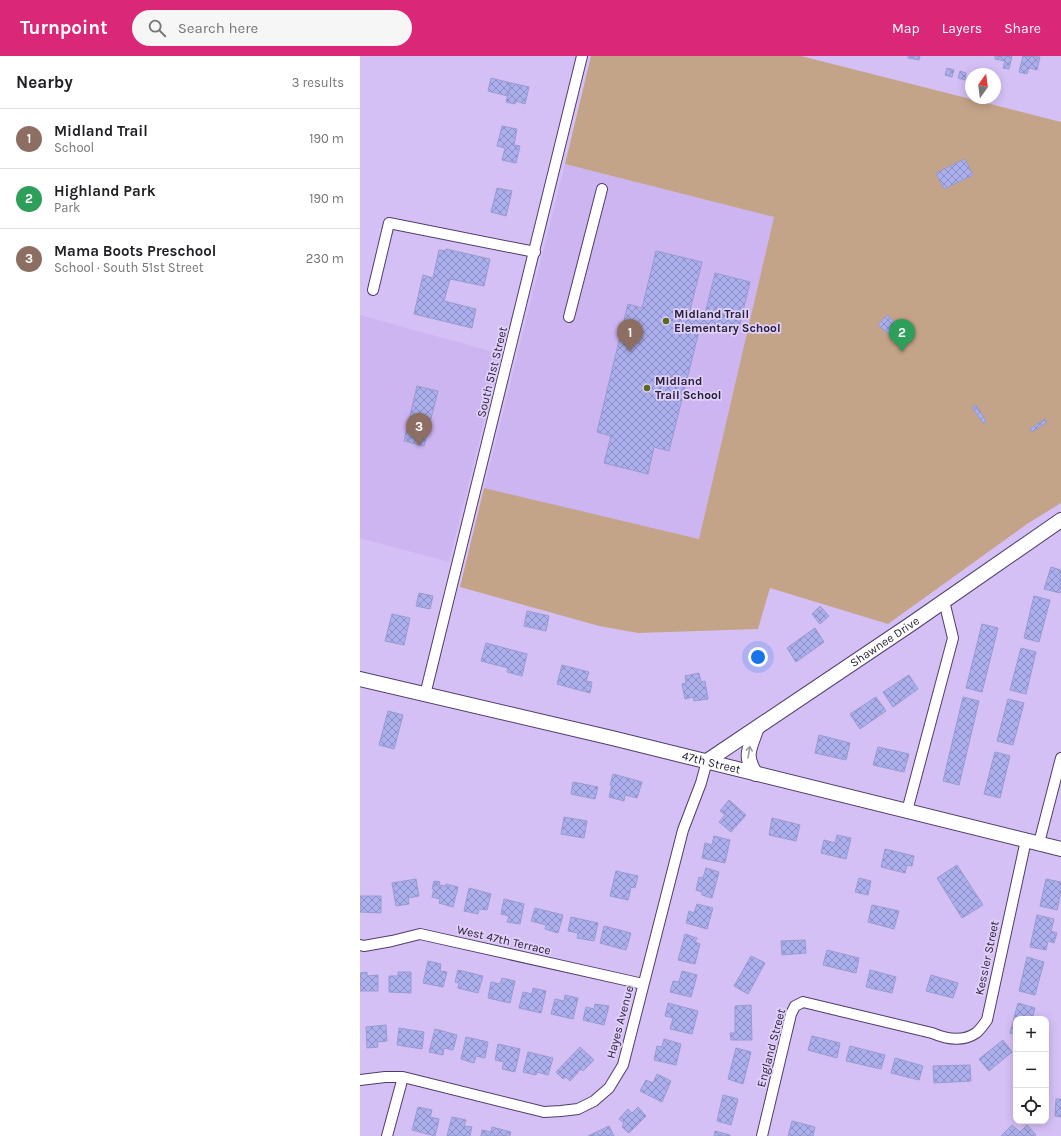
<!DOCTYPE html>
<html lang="en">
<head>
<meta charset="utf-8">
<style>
  :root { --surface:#fff; --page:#f6f6f6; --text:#202124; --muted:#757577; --line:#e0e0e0; --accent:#db2777 }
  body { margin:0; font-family:Karla,sans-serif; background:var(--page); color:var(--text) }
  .controls { position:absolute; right:12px; bottom:12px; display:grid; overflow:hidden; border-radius:8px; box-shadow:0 2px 10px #0003 }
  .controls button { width:36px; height:36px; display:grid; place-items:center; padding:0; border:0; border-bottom:1px solid var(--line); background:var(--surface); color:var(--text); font:20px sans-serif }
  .compass { position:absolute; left:605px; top:12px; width:36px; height:36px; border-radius:50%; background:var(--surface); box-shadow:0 2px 10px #0003; rotate:14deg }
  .you { position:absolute; left:398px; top:601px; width:14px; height:14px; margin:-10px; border:3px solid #fff; border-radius:50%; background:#1a73e8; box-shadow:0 0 0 6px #1a73e833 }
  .badge { display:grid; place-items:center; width:26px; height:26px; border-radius:50%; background:var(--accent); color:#fff; font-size:13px; font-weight:700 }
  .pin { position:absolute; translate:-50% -33px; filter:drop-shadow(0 1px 2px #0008) }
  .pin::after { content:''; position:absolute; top:21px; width:14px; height:12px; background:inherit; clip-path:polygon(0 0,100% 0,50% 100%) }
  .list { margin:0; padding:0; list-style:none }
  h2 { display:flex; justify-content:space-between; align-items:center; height:52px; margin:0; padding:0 16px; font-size:17px }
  h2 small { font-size:13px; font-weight:400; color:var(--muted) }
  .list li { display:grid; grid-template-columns:26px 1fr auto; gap:12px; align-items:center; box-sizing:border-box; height:60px; padding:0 16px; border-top:1px solid var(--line) }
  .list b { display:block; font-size:15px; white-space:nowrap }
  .list p { margin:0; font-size:13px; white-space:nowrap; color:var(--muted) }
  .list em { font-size:13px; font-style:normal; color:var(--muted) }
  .icon { flex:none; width:22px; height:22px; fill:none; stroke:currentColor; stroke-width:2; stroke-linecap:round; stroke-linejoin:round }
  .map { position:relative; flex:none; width:701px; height:1080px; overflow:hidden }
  header { display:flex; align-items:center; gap:24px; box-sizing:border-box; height:56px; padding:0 20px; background:var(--accent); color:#fff }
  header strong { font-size:19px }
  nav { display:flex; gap:22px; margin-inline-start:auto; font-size:14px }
  .search { width:280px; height:36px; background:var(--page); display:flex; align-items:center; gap:10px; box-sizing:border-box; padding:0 14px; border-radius:22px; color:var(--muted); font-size:15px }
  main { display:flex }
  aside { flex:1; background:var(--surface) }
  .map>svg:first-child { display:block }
</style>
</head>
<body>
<header>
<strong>Turnpoint</strong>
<div class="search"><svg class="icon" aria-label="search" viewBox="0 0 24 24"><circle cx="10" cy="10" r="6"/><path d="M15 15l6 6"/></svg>Search here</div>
<nav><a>Map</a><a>Layers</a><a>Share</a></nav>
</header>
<main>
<aside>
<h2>Nearby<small>3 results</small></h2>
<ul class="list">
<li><span class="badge" style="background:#8d6e63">1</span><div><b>Midland Trail</b><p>School</p></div><em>190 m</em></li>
<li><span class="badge" style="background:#2e9e5b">2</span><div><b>Highland Park</b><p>Park</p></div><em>190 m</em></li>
<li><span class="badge" style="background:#8d6e63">3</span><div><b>Mama Boots Preschool</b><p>School · South 51st Street</p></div><em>230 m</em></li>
</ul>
</aside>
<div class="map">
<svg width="701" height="1080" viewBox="0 0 701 1080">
  <defs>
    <pattern id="building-cross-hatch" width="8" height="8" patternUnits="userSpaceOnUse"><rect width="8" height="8" fill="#acafed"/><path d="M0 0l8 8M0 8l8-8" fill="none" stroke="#8c8ec1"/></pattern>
  </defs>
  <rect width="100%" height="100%" fill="#d5c0f6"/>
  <path fill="#cdb5f1" d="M205,108L414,161L339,483L124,433Z
    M0,259L141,298L89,506L0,482Z"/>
  <path fill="#c4a488" d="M231,0H441L701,66V447L667,468L528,568L410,532L398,573L278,577L239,570L100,531L124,432L339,483L414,161L205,108Z"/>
  <path fill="url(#building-cross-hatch)" stroke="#989ace" d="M548,0H560L559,4L548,2Z
    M635,0H652L649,13L643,12L645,5L635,3Z
    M663,0L680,1L677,14L669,12L667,18L659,16Z
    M587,12L594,14L592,21L585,19Z
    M600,15L606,17L605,24L598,22Z
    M131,22L151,27L148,40L128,35Z
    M151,27L169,31L165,48L156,45L155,48L146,46Z
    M142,70L157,73L154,89L160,90L156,107L142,104L145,92L137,90Z
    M605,103L613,119L584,133L576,117Z
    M137,132L152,135L146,160L131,156Z
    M86,193L130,203L124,230L90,223L84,245L116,253L112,272L54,258L63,219L73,222L79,194L86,195Z
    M296,195L342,206L330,254L345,258L355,217L390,226L378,276L341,267L309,395L294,391L288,418L244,407L251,380L237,376L268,248L282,252Z
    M527,259L539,270L530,279L518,269Z
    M57,330L78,335L64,390L44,385Z
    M616,349L626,365L623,367L612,351Z
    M685,363L687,366L672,376L670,373Z
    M691,511L701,514L700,537L684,533Z
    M59,537L73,540L70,553L56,550Z
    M674,540L690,544L679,586L664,582Z
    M460,550L469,560L460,568L452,558Z
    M167,555L189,560L186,575L164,570Z
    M32,558L50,562L44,589L25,585Z
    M622,568L638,572L622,636L606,632Z
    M455,572L464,586L436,606L427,592Z
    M126,587L167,598L162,620L147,616L148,612L121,605Z
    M661,592L676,596L666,638L650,634Z
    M202,609L229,616L226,625L232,626L230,637L197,628Z
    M339,617L341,626L345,625L348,643L334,645L333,641L325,643L322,628L326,627L325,620Z
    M549,619L558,633L533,651L523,636Z
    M516,641L526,655L500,673L490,658Z
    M603,641L619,645L599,729L583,725Z
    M648,643L664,647L653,689L637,685Z
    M28,655L43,659L34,693L19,689Z
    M459,679L490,687L486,704L455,697Z
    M518,691L549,698L544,716L513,709Z
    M635,696L650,700L640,742L624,738Z
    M253,718L282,726L277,742L265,739L264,745L249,741L252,729H250Z
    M213,726L238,731L235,743L211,738Z
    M369,744L386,759L371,776L359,766L365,759L360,755Z
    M204,761L227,765L224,782L201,778Z
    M412,762L440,769L436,785L409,779Z
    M477,779L491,782L486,803L461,797L464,784L475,787Z
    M354,780L370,784L365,807L342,802L345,787L352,789Z
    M525,793L554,800L552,810L547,809L545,817L521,811Z
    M597,809L623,849L602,862L577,822Z
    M346,812L359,816L352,842L342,839V836L336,834L339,821L343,822Z
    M256,815L278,820L275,832L271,831L268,844L250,840Z
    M499,822L511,825L508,839L495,836Z
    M56,823L59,840L48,842L49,848L36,850L32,827Z
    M686,823L701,826V836L697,854L680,850Z
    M74,825L80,826L79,829L86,830V828L98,831L93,851L79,847L80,843L72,841L74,833H72Z
    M109,832L131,838L127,854L119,853L118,858L104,855Z
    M0,840H21V857L0,856Z
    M144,843L164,848L160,868L147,866L149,860L141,858Z
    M337,848L353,852L347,873L326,867L329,855L334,857Z
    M512,849L539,855L534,873L508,866Z
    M175,852L203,859L198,877L185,873L186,869L171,865Z
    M677,859L694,863L691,875L697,877L694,887L688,885L686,894L670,891Z
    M211,861L238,867L234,885L217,882L218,877L208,875Z
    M244,870L271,877L266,894L240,887Z
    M325,878L337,882L335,886L340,888L335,908L318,904Z
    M445,884L446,897L422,899L421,885Z
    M467,894L499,902L496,917L463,909Z
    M391,900L405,907L388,938L374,930Z
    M667,901L684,906L675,939L659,935Z
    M68,905L81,908L80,915L87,916L83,931L63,927Z
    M98,914L123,920L118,937L98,932L99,927L95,926Z
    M510,914L536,921L532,937L506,931Z
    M322,915L337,919L331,941L310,936L313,925L319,926Z
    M7,916V920L18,919V935H0V917Z
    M38,916H51V937L29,936V920H38Z
    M571,919L598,927L593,942L566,935Z
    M142,922L155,925L150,947L128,942L131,926L140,928Z
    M173,932L186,935L181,957L159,952L163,936L172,938Z
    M205,939L218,942L213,963L191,958L195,943L204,945Z
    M308,947L338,955L332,978L310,973L313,962L305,960Z
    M658,947L675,952L672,963H656V979L650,977Z
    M235,948L249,950L244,969L223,964L226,951L234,953Z
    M391,949L392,984H371L370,977H375V950Z
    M26,969L27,985L17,986L18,991L7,992L6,971Z
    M39,972L64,976L62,993L37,989Z
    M75,973L97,979L93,994L84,992L83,999L69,996Z
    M452,980L480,987L477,1002L448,994Z
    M106,981L128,986L125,1002L116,1000L114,1007L101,1003Z
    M304,983L321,988L316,1009L294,1004L297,990L302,991Z
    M643,984L652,996L629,1015L619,1003Z
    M138,988L160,993L155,1016L142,1013L144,1006L135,1004Z
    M490,990L525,999L521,1013L486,1005Z
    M220,991L234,1004L223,1015L221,1013L210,1025L206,1021L203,1023L196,1016Z
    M376,992L391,996L383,1028L368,1023Z
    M168,996L193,1002L188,1019L177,1016L176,1019L163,1016Z
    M535,1002L563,1010L559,1024L531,1017Z
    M610,1009L611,1025L574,1027L573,1010Z
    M297,1018L311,1025L302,1046L280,1035L286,1024L293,1027Z
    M363,1039L378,1043L371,1069L357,1065Z
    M696,1043H701V1061L695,1060Z
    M58,1051L72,1054L70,1061L79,1063L75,1080L52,1074Z
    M278,1051L286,1060L269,1077L262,1071L264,1067L259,1063L268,1053L272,1057Z
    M92,1061L106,1064L104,1070L112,1071L110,1080H87Z
    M432,1065L455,1071L453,1080H428Z
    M652,1069L660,1076L667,1069L676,1079L675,1080H641Z
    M249,1070L254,1080H228Z
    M132,1071L151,1076L150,1080H121L122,1074L131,1076Z
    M355,1075L370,1079V1080H354Z"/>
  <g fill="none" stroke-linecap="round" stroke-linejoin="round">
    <defs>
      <path id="minor" d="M13,234L29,167L175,196
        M209,261L242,133
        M65,639L222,0
        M547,755L593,582L584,545
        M679,787L701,702
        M0,889L4,890L32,885L60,878L283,928
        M0,1024L25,1021H43L184,1056L201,1055L218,1053L234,1045L249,1032L263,1009L323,774L341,727L347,705
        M27,1080L43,1021
        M402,1080L431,958L435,950L443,946L572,977C586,983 603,986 616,977C620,974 624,968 627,964L666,784"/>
      <g id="secondary">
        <path id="s1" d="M0,623L252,682L701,793"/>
        <path id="s2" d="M347,705L551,568L701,464"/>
        <path d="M396,718C383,700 390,692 396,674"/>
      </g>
    </defs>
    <use href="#minor" stroke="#503d6a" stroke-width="12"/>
    <use href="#secondary" stroke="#503d6a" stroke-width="16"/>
    <use href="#minor" stroke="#fff" stroke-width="10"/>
    <use href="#secondary" stroke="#fff" stroke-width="14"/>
  </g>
  <defs><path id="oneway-shaft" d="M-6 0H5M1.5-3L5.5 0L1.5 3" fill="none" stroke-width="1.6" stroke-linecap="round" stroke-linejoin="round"/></defs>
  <use stroke="#9e9ba4" href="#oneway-shaft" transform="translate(389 696) rotate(-81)"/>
  <g fill="#576b19" stroke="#e0d0fb" stroke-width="1.5">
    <circle cx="306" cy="265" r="4"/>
    <circle cx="287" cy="332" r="4"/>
  </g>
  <g text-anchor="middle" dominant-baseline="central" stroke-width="3.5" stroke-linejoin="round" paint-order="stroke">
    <g font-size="12" font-weight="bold" fill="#282034" stroke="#e0d0fb" text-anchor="start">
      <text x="314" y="258">Midland Trail<tspan x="314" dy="14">Elementary School</tspan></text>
      <text x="295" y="325">Midland<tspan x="295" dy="14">Trail School</tspan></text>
    </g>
    <g font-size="12" fill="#282034" stroke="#e0d0fb">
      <text transform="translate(132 316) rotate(-76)">South 51st Street</text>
      <text stroke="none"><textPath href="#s2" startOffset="214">Shawnee Drive</textPath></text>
      <text stroke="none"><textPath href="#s1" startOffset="361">47th Street</textPath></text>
      <text transform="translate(144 884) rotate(13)">West 47th Terrace</text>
      <text transform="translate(627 902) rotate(-78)">Kessler Street</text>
      <text transform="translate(260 966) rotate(-75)">Hayes Avenue</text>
      <text transform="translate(411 992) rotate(-75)">England Street</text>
    </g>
  </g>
</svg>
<div class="controls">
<button>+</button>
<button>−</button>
<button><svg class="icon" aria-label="locate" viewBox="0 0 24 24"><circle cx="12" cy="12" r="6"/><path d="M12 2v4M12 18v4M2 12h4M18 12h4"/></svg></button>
</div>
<svg class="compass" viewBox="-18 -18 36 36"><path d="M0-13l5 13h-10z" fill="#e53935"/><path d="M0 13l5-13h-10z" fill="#757577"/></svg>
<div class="you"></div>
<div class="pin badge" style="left:270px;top:296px;background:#8d6e63">1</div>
<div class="pin badge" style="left:542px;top:296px;background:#2e9e5b">2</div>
<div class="pin badge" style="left:59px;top:390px;background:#8d6e63">3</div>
</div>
</main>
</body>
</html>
